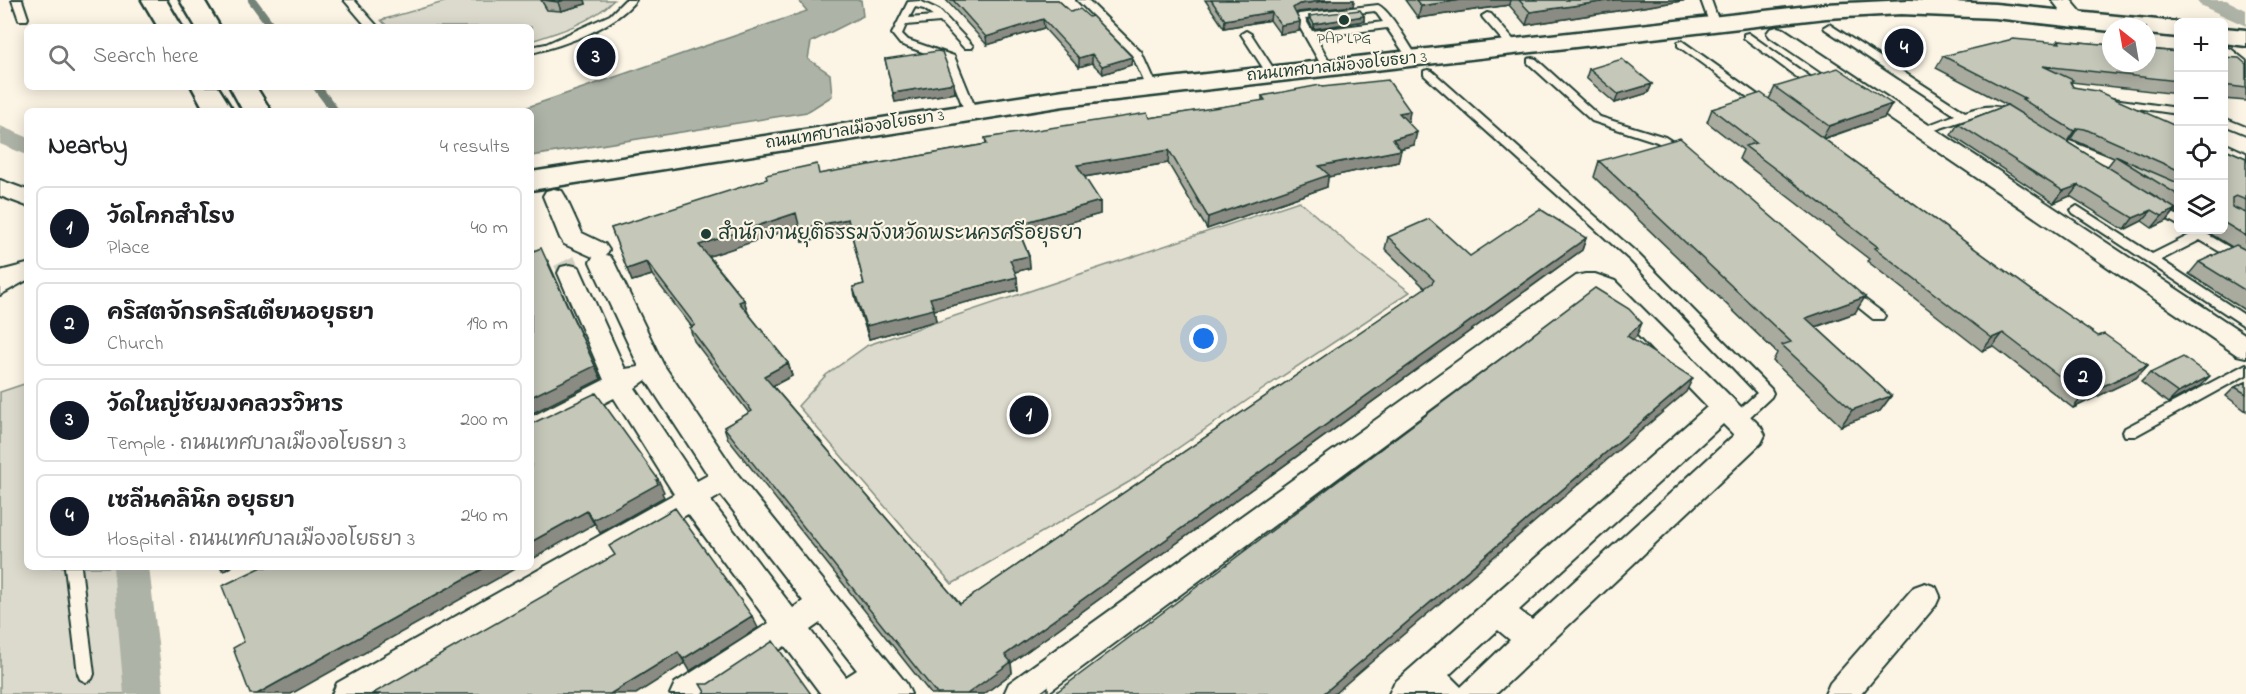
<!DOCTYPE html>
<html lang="en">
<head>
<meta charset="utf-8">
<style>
  :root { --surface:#fff; --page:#f2f2f2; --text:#202124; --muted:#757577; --line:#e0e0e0; --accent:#111827 }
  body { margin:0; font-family:"Indie Flower","Playpen Sans Thai",sans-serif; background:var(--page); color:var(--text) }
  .controls { position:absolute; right:18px; top:18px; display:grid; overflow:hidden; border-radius:9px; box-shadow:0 3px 15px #0003 }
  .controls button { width:54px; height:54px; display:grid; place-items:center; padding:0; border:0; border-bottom:2px solid var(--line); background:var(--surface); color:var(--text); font:30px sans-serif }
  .compass { position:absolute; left:2102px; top:18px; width:54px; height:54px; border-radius:50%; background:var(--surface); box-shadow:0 3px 15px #0003; rotate:329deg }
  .you { position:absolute; left:1204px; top:339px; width:21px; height:21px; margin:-15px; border:4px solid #fff; border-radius:50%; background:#1a73e8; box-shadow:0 0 0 9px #1a73e833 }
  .badge { display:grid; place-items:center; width:39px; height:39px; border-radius:50%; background:var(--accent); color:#fff; font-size:20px; font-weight:700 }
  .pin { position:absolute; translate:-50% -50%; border:3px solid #fff; box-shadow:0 2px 6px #0006 }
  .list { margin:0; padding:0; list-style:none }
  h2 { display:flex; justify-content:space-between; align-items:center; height:78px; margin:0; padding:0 24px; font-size:26px }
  h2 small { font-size:20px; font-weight:400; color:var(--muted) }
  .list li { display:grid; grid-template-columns:39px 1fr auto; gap:18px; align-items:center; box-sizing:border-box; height:84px; margin:0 12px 12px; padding:0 12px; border:2px solid var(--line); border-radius:9px }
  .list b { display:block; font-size:22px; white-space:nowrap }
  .list p { margin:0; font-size:20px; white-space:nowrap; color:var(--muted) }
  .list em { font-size:20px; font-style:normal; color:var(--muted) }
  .icon { flex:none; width:33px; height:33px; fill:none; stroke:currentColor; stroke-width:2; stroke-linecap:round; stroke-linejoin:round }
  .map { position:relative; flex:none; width:2246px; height:694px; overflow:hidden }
  .search { position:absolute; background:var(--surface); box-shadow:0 3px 15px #0003; left:24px; top:24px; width:510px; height:66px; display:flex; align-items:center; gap:15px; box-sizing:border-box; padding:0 21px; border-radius:9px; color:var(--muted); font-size:22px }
  .panel { position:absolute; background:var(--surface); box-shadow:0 3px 15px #0003; left:24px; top:108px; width:510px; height:462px; border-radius:9px }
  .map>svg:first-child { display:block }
</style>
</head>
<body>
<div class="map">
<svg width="2246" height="694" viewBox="0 0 2246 694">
  <rect width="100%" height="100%" fill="#fcf5e5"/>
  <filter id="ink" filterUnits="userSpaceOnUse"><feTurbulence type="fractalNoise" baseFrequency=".0167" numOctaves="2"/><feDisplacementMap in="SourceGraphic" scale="12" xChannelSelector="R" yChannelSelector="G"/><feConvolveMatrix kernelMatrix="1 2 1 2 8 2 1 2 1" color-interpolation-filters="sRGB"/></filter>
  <g filter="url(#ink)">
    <path fill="#dcdacc" stroke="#7e8c80" stroke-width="1.5" d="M451,0H614C592,22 560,32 531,41V27H388L381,20Z
      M1299,201L1361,255L1410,292L1278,379L1129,482L952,584L798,406L826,375L868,345Z
      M27,383V567H115L126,694H0V392Z"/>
    <path fill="#aeb3a7" stroke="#758479" stroke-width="1.5" d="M798,0H861L863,16L811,42L808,59L830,74L832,96L807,112L531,156V111H516L807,11Z"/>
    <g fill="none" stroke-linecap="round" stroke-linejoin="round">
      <path stroke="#758479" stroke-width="8" d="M252,0L272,27
        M317,87L335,111"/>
      <path fill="#aeb3a7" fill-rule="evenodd" d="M2196,0H2226L2246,10V26L2200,5Z
        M0,126L27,137V155L0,144Z
        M113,567H149L164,694H124Z"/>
      <path stroke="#d0d0c2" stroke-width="22" stroke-dasharray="22 10" stroke-linecap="butt" d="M564,261L570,273"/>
      <defs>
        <path id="lane" d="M12,0H22L28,18L27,20H19Z
          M344,0H354L378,27H367Z
          M625,0H636C613,28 566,45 531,53V47L546,44L610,15Z
          M1077,0H1088L1141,52L1157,88L1156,90H1148L1132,55Z
          M1701,0H1711L1720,25L1719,27L1715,28L1710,25Z
          M920,1L939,10L973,46L972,48H964L940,22L906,25L902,34L908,40L954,56L977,112L975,114L971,115L965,112L945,60L900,44L892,34L908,2ZM915,7L924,9L934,16L909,18Z
          M1378,5C1390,10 1409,45 1418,58L1417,60H1409L1387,28L1316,37L1333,68L1332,70H1324L1294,17L1299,14ZM1375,11L1383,22L1312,31L1305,19Z
          M1487,13L1491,14L1518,45V49H1510L1483,18L1482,16Z
          M1829,24L1965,112C1984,106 2002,102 2018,117L2012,120L1995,113L1988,112L1926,133H1918V129L1955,115L1825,29L1824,27Z
          M1246,31L1251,34L1277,74L1276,76L1272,77L1267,74L1241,34Z
          M1748,33L1813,79V83H1805L1744,38V34Z
          M1682,41L1772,105V109H1764L1678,46V42Z
          M1532,58L1536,59L1600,117L1665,137L1687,151L1685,154H1677L1657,142L1592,121L1528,63V59Z
          M1428,70L1432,71L1639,255L1771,389L1773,393L1771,397L1742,424H1732L1730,420L1732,416L1757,393L1631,261L1424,75V71Z
          M2106,98L2178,108V114L2102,103L2101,101Z
          M2224,118L2246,127V134L2224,125Z
          M2062,138L2132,166L2134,169L2132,172H2124L2058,144L2056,142Z
          M2224,143L2246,153V161L2224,151Z
          M2156,203L2178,216V225L2152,210L2150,207L2152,204Z
          M2077,206L2152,254L2190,235L2186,230H2200L2246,257V267L2200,240L2161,260L2246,316V327L2073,213L2071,210Z
          M27,270V280L0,295V284Z
          M1847,286L1883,313L1885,316L1883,319H1873L1842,294L1841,291Z
          M2246,364V375L2135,436H2125L2123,432L2125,428Z
          M65,567H81L94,674L92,679L86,682L80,679L78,674Z"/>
        <path id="street" d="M2052,0H2071L2087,19L2084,23H2070Z
          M1777,27L1784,29L2246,335V357L2237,355L1770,37L1767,33L1770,29Z
          M2224,47L2231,49L2246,61V77L2239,75L2224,63Z
          M0,180L27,190V206L0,196Z
          M554,189L562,191L565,196L582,233L605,244L609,250L606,255L610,256L614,262L663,364L735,471L906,683L911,694H821L785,646L713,694H670L675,683L769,623L688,514L378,694H332L337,683L674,494L614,398L531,440V417L604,380L558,273L561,267L570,265L579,267L625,369L639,367L590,262L593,257L564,244L560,238L543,196L546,191ZM646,380L708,475L697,481L635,388ZM721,495L803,601L793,608L711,501ZM820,623L857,670L846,677L810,630Z
          M27,264V280L0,287V271Z
          M1585,274H1595L1615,281L1761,427L1765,435L1761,443L1496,694H1389L1394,683L1707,407L1597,293L1592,290L1046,694H1004L1009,683L1576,276ZM1723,424L1734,435L1532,620L1519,610ZM1498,630L1510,640L1461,687L1449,675Z
          M1925,583L1936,587L1940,596L1936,605L1861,694H1825L1830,683L1914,587Z"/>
        <path id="secondary" d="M142,0H166L182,27H158Z
          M180,0H204L220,27H196Z
          M1909,0L1995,4L2178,22V37L2147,34V27H2111V31L1995,18L1901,14L1826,18L1064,106L531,190V172L1064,90L1826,4Z
          M2224,28L2246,30V46L2224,43Z
          M192,87H218L233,111H205Z
          M230,87H256L271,111H243Z"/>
      </defs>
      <use href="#lane" stroke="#1f3d34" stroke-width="4"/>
      <use href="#street" stroke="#1f3d34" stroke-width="4"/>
      <use href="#secondary" stroke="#1f3d34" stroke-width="5"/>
      <use href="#lane" fill="#fcf5e5" fill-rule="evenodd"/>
      <use href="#street" fill="#fcf5e5" fill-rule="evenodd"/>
      <use href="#secondary" fill="#fcf5e5" fill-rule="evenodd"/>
    </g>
    <path fill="#a9ab9f" stroke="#1f3d34" stroke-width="1.5" fill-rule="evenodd" d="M541,0H585L586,4L561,11L547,10Z
      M946,0H1058L1071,12L1132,57L1131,65L1103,74L1092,63L1079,67L1044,28L987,45Z
      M1205,0H1354L1353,6L1298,12L1296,14L1300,22L1299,31L1280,34L1270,20L1224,28Z
      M1405,0H1688L1526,25L1509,5L1418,18Z
      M1309,16H1364V21L1313,29L1309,21Z
      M2059,40L2178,52V94L2071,82V83L2073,87L2178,127V213L2175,211L2167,221L2152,228L2142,221L2124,230L2070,196L2054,203L1951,135L1958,124L2007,105L1936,68L1943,56L2056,43ZM2070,140L2076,141L2114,158L2107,167L2067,142Z
      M2223,57L2246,64V101L2223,99Z
      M885,59L955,93L895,102Z
      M1589,69L1652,84L1648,93L1615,103L1586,78Z
      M1322,87L1410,111L1408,123L1414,145L1400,149L1398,162L1328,177L1327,187L1207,229L1168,163L1084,177L1100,201V214L1021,236L1029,256L1030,268L1015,272L1018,290L934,310L936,321L869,339L856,300L853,287L864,284L851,232L803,242L799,226L709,256L744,300L748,313L788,363L792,376L773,386L960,604L1425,288L1385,249L1388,237L1470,256L1586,238L1582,250L1011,663L1012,673L984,694H931L728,439L724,427L749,413L694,341L690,328L692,327L652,275L632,281L611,228L819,174L986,144L985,138L1149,118L1262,101V96Z
      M1775,87L1892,104L1884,118L1824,139L2041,297L2098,336L2148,365L2136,378L2073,408L1993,346L1982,351L1867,261L1869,259L1739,159L1743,150L1707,122L1712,109L1769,99Z
      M2223,148L2246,158V311L2189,274L2199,262L2232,247L2204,230H2223Z
      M1599,161L1855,313L1816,327L1891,396L1880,411L1841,426L1773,361L1777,353L1594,177Z
      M2150,373L2200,386L2168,403L2141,382Z
      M2246,382V411L2226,396L2235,387Z"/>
    <path fill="#8a8b82" stroke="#1f3d34" stroke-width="1.5" d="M564,0H585L586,4L561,11L558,2Z
      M1332,0H1354L1353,6L1298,12L1292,16L1293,8L1299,4Z
      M1461,0H1510L1509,5L1418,18L1421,6Z
      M1614,0H1688L1526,25L1530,12Z
      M1271,12L1270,20L1224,28L1225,20Z
      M1364,16V21L1313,29L1314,24Z
      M1043,19L1044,28L987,45L986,37Z
      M1300,22L1299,31L1280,34L1281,25Z
      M1092,54V63L1079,67V58Z
      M1132,57L1131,65L1103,74L1102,66Z
      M954,83L955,93L895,102L893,93Z
      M1652,84L1648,93L1615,103L1618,94Z
      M1892,104L1884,118L1822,139L1829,126Z
      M1410,111L1408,124L1399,113Z
      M2078,128L2070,140L2066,143L2074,131Z
      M1417,132L1414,145L1390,151L1393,139Z
      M1169,150L1168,163L1077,178V165Z
      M1401,150L1398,162L1328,177L1327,187L1207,229L1208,217L1319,166Z
      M2079,185L2070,196L2054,203L2063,191Z
      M1100,201V214L1017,237L1016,225Z
      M2176,209L2167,221L2152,228L2162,216Z
      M2152,210L2142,221L2124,230L2133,218Z
      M796,213L800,226L704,258L699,245Z
      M848,219L851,232L803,242L800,229Z
      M1586,238L1582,250L1011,663L1012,673L984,694H967L1005,655Z
      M1029,256L1030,268L1011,273L1010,260Z
      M548,261L601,379L531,414V397Z
      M647,262L652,275L632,281L627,269Z
      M1017,277L1018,290L934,310L936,321L869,339L866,326L930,298Z
      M1865,297L1855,313L1797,333L1806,318Z
      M744,300L748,313L743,315L739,302Z
      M1642,323L1636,337L1621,349L1627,336Z
      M2003,333L1993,346L1982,351L1992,338Z
      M788,363L792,376L768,388L764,376Z
      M2148,365L2136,378L2073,408L2084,395Z
      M2210,376L2200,386L2168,403L2178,393Z
      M1693,378L1686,392L1334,694H1323Z
      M1891,396L1880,411L1841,426L1852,410Z
      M658,479L664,492L662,493L664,497L600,533L593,520Z
      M587,511L594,524L531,560V542Z
      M220,567H232L224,571Z
      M486,567H518L291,694H257Z
      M752,616L758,628L690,671L683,659Z
      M678,652L685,663L636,694H610Z"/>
    <path fill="#c5c7b9" stroke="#1f3d34" stroke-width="1.5" d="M543,0H564L558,2Z
      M953,0H1058L1071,12L1080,9L1089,17L1092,16L1132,57L1102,66L1092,54L1079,58L1043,19L986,37Z
      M1211,0H1332L1299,4L1293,8L1300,22L1281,25L1271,12L1225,20Z
      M1416,0H1461L1421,6Z
      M1519,0H1614L1530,12Z
      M1360,10L1364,16L1314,24L1309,16Z
      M2013,39L2060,43L2059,40L2111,45V63H2147V49L2178,52V81L2043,66L2073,80L2070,82L2073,87L2097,91L2178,127V170L2085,129L2078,128L2074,131L2022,99L2025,98L1943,56Z
      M938,51L942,52L954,83L893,93L885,59Z
      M2223,57L2239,58L2246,64V88L2223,85Z
      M1622,59L1652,84L1618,94L1589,69Z
      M1838,68L1892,104L1829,126L1775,87Z
      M1388,80L1410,111L1399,113L1417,132L1393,139L1401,150L1319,166L1329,175L1208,217L1169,150L1077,165L1100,201L1016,225L1029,256L1010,260L1017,277L930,298L934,309L866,326L853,287L864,284L848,219L800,229L796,213L699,245L744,300L739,302L788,363L764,376L960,604L1432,283L1434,280L1388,237L1429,219L1470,256L1540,209L1586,238L1005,655L1011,662L967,694H937L724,427L752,411L690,328L695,325L647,262L627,269L611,228L767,179L766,175L817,164L819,174L987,144L985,138L1147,113L1149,118L1265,100L1262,96L1320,85L1322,87Z
      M1761,93L2041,297L2098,336L2104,334L2148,365L2084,395L2003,333L1992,338L1875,248L1878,247L1745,146L1756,143L1712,109Z
      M2007,105L2176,209L2162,216L2152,210L2133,218L2079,185L2063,191L1958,124Z
      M1680,138L1865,297L1806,318L1891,396L1852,410L1782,345L1791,342L1599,161Z
      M2223,148L2246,158V200L2236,196L2232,198V207L2246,213V236L2223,222Z
      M2115,156L2178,183V195Z
      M2236,245L2246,250V291L2199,262Z
      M541,248L595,366L531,397V252Z
      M1595,288L1629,309L1642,323L1627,336L1693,378L1323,694H1054Z
      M2183,357L2210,376L2178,393L2150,373Z
      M2246,382V394L2235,387Z
      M596,393L658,479L656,480L658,484L593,520L587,511L531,542V424Z
      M675,508L752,616L683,659L678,652L610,694H372L615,555L609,546Z
      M262,567H486L257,694H250L233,648L244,642L222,586Z
      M773,641L811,694H702L705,692L700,684H708Z
      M1048,687V694H1039Z"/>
  </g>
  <g fill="#1f3d34" stroke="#fcf5e5" stroke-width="2">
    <circle cx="1344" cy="20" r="6"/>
    <circle cx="706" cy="234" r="6"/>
  </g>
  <g text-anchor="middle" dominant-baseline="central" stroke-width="4.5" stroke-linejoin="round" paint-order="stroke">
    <g font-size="16" fill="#1f3d34" stroke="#fcf5e5">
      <text x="1344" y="39">PAP LPG</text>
    </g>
    <g font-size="16" fill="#1f3d34" stroke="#fcf5e5">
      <text transform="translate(1337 67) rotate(-6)">ถนนเทศบาลเมืองอโยธยา 3</text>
      <text transform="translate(855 130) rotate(-9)">ถนนเทศบาลเมืองอโยธยา 3</text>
    </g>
    <g font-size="20" fill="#1f3d34" stroke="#fcf5e5" text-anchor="start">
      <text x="718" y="234">สำนักงานยุติธรรมจังหวัดพระนครศรีอยุธยา</text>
    </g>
  </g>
</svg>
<div class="controls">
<button>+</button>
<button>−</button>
<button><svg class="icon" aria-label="locate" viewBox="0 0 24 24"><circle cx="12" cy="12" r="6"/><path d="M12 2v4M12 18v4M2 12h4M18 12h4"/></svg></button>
<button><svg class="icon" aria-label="layers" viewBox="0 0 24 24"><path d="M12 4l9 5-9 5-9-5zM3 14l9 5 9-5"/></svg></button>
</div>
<svg class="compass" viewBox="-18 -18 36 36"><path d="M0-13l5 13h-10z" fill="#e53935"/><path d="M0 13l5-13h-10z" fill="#757577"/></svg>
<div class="you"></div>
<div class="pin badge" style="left:1029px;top:415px">1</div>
<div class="pin badge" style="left:2083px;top:377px">2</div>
<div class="pin badge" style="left:596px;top:57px">3</div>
<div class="pin badge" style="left:1904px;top:48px">4</div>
<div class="search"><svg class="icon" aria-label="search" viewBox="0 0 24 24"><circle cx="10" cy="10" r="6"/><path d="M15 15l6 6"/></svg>Search here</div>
<section class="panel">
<h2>Nearby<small>4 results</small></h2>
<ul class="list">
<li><span class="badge">1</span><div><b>วัดโคกสำโรง</b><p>Place</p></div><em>40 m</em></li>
<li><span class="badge">2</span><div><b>คริสตจักรคริสเตียนอยุธยา</b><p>Church</p></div><em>190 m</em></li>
<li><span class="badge">3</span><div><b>วัดใหญ่ชัยมงคลวรวิหาร</b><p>Temple · ถนนเทศบาลเมืองอโยธยา 3</p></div><em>200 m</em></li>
<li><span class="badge">4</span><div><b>เซลีนคลินิก อยุธยา</b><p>Hospital · ถนนเทศบาลเมืองอโยธยา 3</p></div><em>240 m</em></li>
</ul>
</section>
</div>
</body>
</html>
